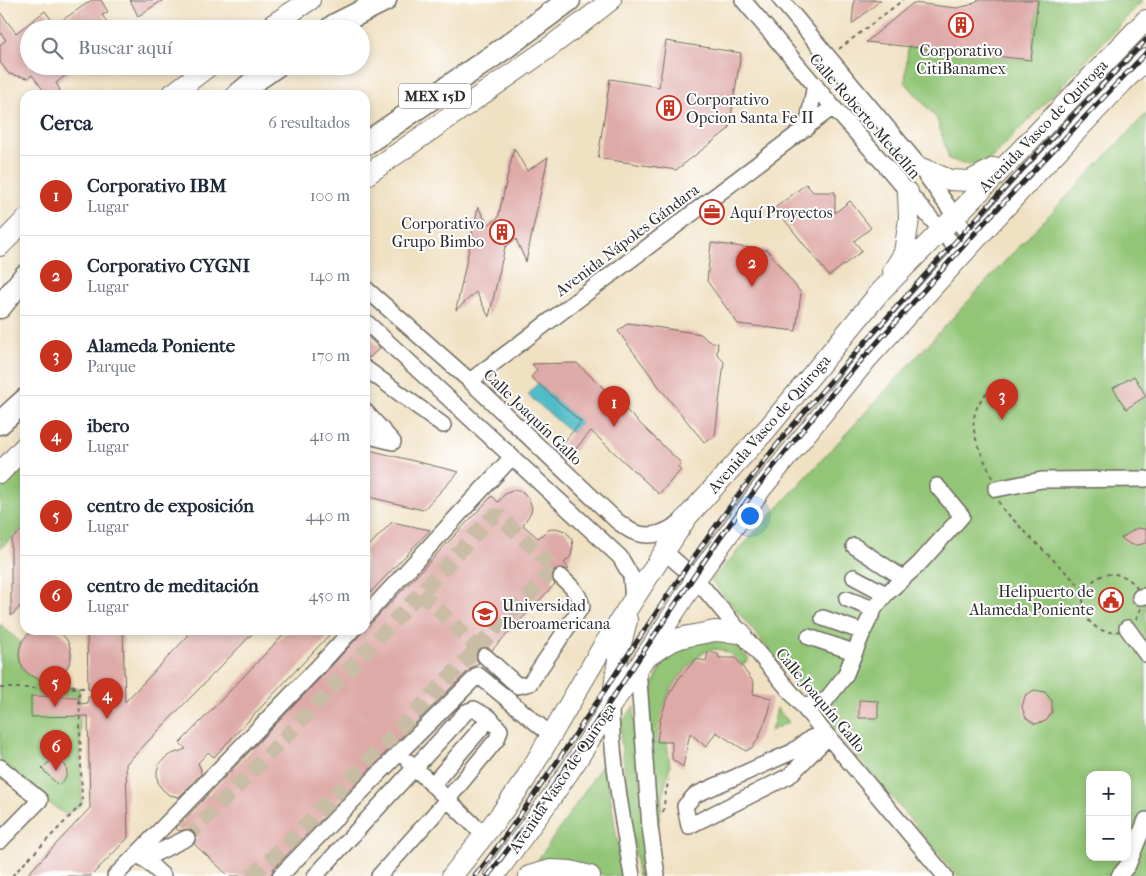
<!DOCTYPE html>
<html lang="es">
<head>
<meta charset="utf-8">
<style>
  :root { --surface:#fff; --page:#f2f2f3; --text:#1f2937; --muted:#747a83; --line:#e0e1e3; --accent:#c8321e }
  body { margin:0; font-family:"IM FELL French Canon",serif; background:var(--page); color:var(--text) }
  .controls { position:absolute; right:15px; bottom:15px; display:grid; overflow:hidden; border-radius:10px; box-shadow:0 2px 8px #0003 }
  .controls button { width:45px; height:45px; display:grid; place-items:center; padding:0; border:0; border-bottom:1px solid var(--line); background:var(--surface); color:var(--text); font:25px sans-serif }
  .you { position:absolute; left:749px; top:515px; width:18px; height:18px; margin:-12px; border:4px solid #fff; border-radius:50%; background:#1a73e8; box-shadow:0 0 0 8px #1a73e833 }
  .badge { display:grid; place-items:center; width:32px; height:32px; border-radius:50%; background:var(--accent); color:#fff; font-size:16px; font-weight:700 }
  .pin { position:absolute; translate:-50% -41px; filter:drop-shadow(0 1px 2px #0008) }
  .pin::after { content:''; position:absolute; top:26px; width:18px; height:15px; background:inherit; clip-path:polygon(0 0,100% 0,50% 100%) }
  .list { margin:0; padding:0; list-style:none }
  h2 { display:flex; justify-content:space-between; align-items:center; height:65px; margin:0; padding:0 20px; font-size:21px }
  h2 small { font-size:16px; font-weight:400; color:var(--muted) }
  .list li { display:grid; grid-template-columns:32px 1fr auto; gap:15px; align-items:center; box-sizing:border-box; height:80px; padding:0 20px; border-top:1px solid var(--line) }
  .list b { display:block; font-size:19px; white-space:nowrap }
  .list p { margin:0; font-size:16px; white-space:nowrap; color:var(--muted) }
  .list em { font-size:16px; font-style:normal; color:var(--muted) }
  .icon { flex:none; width:28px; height:28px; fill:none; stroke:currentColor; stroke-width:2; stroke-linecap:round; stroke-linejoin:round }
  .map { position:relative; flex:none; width:1146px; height:876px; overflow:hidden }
  .search { position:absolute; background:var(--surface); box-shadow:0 2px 8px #0003; left:20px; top:20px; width:350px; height:55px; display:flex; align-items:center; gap:12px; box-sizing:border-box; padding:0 18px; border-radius:28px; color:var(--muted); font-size:19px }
  .panel { position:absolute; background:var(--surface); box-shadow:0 2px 8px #0003; left:20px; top:90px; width:350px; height:545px; border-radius:15px }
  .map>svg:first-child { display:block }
</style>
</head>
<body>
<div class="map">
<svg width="1146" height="876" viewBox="0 0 1146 876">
  <rect width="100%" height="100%" fill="#fff"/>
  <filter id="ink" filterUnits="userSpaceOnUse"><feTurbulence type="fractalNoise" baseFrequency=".02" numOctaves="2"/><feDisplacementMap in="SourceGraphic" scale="10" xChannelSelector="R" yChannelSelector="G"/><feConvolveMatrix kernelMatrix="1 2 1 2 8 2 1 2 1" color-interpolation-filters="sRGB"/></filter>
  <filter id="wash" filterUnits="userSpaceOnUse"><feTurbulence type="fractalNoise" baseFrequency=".0096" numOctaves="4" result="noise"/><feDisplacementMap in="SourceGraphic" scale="20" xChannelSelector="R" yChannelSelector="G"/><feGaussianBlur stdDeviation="1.12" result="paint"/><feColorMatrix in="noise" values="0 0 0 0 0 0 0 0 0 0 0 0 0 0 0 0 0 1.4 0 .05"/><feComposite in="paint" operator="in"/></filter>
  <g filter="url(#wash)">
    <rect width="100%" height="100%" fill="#f0e1c3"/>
    <path fill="#92c576" stroke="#5e7850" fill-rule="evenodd" d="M1038,0H1143L1096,50L991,159C974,168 967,166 949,159L937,119L905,82L908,46L1031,60Z
      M1146,114V876H957L711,580L1006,260ZM1090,775H1127V857H1090Z
      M21,462L25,466V525L0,549V487Z
      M0,624L21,643C17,655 19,672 33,677C38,679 43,679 48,681C59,684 68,688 79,688L82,804L66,815L46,801L0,760Z
      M719,640C735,645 738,647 749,659L741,666C737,659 734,656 728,653C711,643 699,655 688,667C681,676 672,685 668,696C663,708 661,728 657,742H667L670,766L665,785L658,827C656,806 654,784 652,763C649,724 642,671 682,648C690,644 710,642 719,640Z
      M634,706L635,740L653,876H638L621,741V724Z
      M777,708L789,722L770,731L774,722Z
      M605,760L616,833L624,876H604L599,873L532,868L569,815Z"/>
    <path fill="#4fbcc8" stroke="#3d747a" d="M538,383L581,422L572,433L528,395Z"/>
    <g id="blocks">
      <path fill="#deaaa7" d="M92,0H101L108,12L102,15L107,22L97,29H29V66H77L56,83L60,90L54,95H47L32,75L28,78L9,74L0,62V45L6,40L0,32V12L16,33L45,11L55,25Z
        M130,0H163L138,16Z
        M854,0H881L852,24Z
        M978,0H1038L1031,60L866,42L913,3L957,8L970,5Z
        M666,41L741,53L729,129L676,170L598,158L610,79L659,87Z
        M514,148L527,171L548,157L526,262L516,239L505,247L489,317L476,292L456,310L478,207L488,225L498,218Z
        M806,184L813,192H835V213L850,201L871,228L854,241L862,251L829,276L775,208Z
        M711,243L767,250L768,251L801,293L796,331L738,324L707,281Z
        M628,323L701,334L708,341L718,343L717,354L724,362L715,436L704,442L663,392L618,331Z
        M365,334L380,348L369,358L365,353Z
        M577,363L681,463L678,468L681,470L659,494L591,431L573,452L563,443L581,422L531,377L537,370L532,364Z
        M1134,376L1146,396L1126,409L1113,388Z
        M365,449L459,472L423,510L365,496Z
        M514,490L523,492L529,499L532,508L531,512L523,525L538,538L548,530L556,528L565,531L569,535L572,540L573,546L571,556L564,563L569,569L568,570L563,568H559L554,570L552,576V580L555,584L492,650L486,647H482L478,649L476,654V659L479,663L471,668L392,746L273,869L271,876H229L194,844L196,838L195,833L193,831L187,829L179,831L176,828L323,675L360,635L492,496L498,502L505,494Z
        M392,522L430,530L365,598V550Z
        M25,527V601L11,616V540Z
        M1137,528L1146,529V543L1138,545H1133L1128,543L1121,538Z
        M19 654a26 26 0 1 1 52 0a26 26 0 1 1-52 0Z
        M87,630H123L125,702L188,636L183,630H256L126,764L128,838L91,876H26L90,808L88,716L31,717V696L78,697L79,704L88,703V697H100L101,692L88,689Z
        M288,630H334L214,757L208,752L198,763L201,770V774L179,797L169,795L163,790L159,785L157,778V771L159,765L164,759L169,755L186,749L180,743Z
        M708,652L718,654L719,658H736L754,683L753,694L772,698L769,712L759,737L753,747L746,751L716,732L706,747L690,733L683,767L672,759V742H657L660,720L668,696L680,677L696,659L706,661Z
        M1034,690L1045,692L1052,701V712L1046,721L1035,724L1026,718L1022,707L1025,696Z
        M859,700L878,701V718H859Z
        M54,760L61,762L66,766L67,774L64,780L58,785L42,769L48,763Z"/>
    </g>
  </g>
  <g filter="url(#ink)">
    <use href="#blocks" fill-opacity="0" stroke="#706b60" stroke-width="1"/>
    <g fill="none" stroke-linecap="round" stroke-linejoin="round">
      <path stroke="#c9bda5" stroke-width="15" stroke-dasharray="15 8" stroke-linecap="butt" d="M420,593L441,612L483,654
        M187,838L272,751L488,521L494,516H499L538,552L561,577
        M252,876L286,845L554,569"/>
      <defs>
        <path id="minor" d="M743,0L833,107L884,164L962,255
          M781,0L921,168L973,242
          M807,128L815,84
          M365,288L470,381L617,521C623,525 628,530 634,532C652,540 668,531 682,521
          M365,321L620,557L631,576L633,601
          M365,368L443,425
          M470,381L833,107
          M365,411L393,442L365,435
          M996,489L1042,480L1146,479
          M854,546L903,578
          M665,552L696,579L945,876
          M854,577L886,594
          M1140,597L1146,596
          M847,599L874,609
          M365,616L512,457
          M823,618L863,632
          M1127,628L1146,654
          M809,637L854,652
          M485,656L518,686L530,683L582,606C579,593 571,586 561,577
          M638,668L650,827L657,876
          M611,705C611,761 623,820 632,876
          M803,707L826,700L845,676L863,632L874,609L886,594L919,564L962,516L937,486
          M825,733L811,738L792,752L695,795L685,806L689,826L789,776L828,737
          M409,762L484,835
          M0,767L40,800L0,841
          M432,785L490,718
          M138,853L316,669L352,630
          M144,859L187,838
          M115,876L138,853L163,876
          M280,876L399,753L478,675L551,735
          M315,876L466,712L474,709L490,718L500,730L497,739L447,800L379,876
          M1119,876L1128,865L1146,820"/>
        <path id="major" d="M266,29L310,0
          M171,95L209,66
          M921,168L950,180L970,181L994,168
          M365,176L543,52L587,19L611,0
          M0,246L25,220
          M893,271L904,253L909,219L908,192
          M0,473L25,446
          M650,655L668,643L680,638L689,636L715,631L741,633
          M612,702L619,652L627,620
          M452,876L500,815L525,780L602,648L687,517L767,429L881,291L1014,157L1146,20
          M494,876L551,798L577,760L611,705L638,668L696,579L761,489L868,358L1031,179L1122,83L1146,59
          M529,876L550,870L570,871L590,876"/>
        <path id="highway" d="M330,29L335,25L385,0
          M238,95L256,80L276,66
          M365,144L506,47L569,0
          M0,307L25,276
          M0,423L25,400"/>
      </defs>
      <use href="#minor" stroke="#706b60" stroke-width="18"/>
      <use href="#major" stroke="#706b60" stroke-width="22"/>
      <use href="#highway" stroke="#706b60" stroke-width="25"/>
      <path stroke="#706b60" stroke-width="2" stroke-dasharray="4 4" stroke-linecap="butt" d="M839,49L903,0
        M992,478C981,449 962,426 983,397C988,390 998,385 1005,380
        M999,501L1000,506L1032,539L1085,591
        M1083 603a29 29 0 1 1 58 0a29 29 0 1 1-58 0Z
        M48,681L80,687
        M0,688H85
        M663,812L666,791L669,780
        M12,876L82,804L79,688"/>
      <use href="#minor" stroke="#fff" stroke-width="15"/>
      <use href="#major" stroke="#fff" stroke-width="20"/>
      <use href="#highway" stroke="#fff" stroke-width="22"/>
      <defs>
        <path id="rail" d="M475,876C501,844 524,809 548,775C615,677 677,576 749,481C806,405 872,335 935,264C1004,188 1074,113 1146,40
          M488,876L536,812L719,539L758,486L830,396L866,355L984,223L1146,53"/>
      </defs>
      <use href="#rail" stroke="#2b2b2b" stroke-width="5"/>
      <use href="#rail" stroke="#fff" stroke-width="3" stroke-dasharray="9" stroke-linecap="butt"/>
    </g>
  </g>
  <defs>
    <symbol id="building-ring" viewBox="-11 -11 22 22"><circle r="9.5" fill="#fff" stroke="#c8321e" stroke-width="1.5"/><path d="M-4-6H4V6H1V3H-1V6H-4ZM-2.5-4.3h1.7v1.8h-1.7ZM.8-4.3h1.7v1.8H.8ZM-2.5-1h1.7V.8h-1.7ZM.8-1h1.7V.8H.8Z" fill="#c8321e"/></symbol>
    <symbol id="office-ring" viewBox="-11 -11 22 22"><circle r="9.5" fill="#fff" stroke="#c8321e" stroke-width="1.5"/><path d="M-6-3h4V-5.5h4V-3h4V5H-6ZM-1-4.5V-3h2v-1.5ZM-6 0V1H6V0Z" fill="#c8321e"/></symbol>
    <symbol id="civic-ring" viewBox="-11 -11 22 22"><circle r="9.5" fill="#fff" stroke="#c8321e" stroke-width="1.5"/><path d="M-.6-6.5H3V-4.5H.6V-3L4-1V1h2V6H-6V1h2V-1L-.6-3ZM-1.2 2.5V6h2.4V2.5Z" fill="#c8321e"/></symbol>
    <symbol id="university-ring" viewBox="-11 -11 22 22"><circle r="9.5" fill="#fff" stroke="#c8321e" stroke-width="1.5"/><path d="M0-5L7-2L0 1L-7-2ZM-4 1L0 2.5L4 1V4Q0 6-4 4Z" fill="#c8321e"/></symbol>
  </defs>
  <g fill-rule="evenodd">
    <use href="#building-ring" x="947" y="11" width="28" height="28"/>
    <use href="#building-ring" x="655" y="94" width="28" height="28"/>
    <use href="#office-ring" x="698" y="198" width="28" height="28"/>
    <use href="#building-ring" x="488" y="218" width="28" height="28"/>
    <use href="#civic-ring" x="1097" y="586" width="28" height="28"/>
    <use href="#university-ring" x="471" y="600" width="28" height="28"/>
  </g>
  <g text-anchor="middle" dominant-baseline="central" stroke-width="4" stroke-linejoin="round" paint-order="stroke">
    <rect fill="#fff" stroke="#6b6b6b" stroke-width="1" x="399" y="83.5" width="72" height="25" rx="4"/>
    <g font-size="15" font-weight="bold" fill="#2b2b2b">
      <text x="435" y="96">MEX 15D</text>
    </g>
    <g font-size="16" fill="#2b2b2b" stroke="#fff" text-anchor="start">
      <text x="961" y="50" text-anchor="middle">Corporativo<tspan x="961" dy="18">CitiBanamex</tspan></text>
      <text x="686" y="99">Corporativo<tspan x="686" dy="18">Opcion Santa Fe II</tspan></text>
      <text x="730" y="212">Aquí Proyectos</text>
      <text x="484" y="223" text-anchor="end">Corporativo<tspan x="484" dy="18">Grupo Bimbo</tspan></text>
      <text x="1094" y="591" text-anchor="end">Helipuerto de<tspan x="1094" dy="18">Alameda Poniente</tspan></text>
      <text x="502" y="605">Universidad<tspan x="502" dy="18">Iberoamericana</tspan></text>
    </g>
    <g font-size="16" fill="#2b2b2b" stroke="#fff">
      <text transform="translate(865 116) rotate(49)">Calle Roberto Medellín</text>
      <text transform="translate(1043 126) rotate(-46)">Avenida Vasco de Quiroga</text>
      <text transform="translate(627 240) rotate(-37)">Avenida Nápoles Gándara</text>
      <text transform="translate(533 417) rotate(44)">Calle Joaquín Gallo</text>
      <text transform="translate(769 424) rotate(-49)">Avenida Vasco de Quiroga</text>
      <text transform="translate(821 700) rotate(50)">Calle Joaquín Gallo</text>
      <text transform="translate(562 778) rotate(-56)">Avenida Vasco de Quiroga</text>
    </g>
  </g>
</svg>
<div class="controls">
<button>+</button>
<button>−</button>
</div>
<div class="you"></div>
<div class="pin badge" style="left:614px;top:427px">1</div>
<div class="pin badge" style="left:752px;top:287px">2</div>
<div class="pin badge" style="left:1002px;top:420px">3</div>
<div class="pin badge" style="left:107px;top:719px">4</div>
<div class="pin badge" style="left:55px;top:707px">5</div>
<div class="pin badge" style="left:56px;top:771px">6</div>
<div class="search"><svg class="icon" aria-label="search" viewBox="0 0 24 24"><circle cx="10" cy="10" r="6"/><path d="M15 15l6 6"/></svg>Buscar aquí</div>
<section class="panel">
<h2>Cerca<small>6 resultados</small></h2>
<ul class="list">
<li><span class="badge">1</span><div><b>Corporativo IBM</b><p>Lugar</p></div><em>100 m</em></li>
<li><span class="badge">2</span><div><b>Corporativo CYGNI</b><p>Lugar</p></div><em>140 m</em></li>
<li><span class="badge">3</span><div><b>Alameda Poniente</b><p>Parque</p></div><em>170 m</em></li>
<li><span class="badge">4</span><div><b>ibero</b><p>Lugar</p></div><em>410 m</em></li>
<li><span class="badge">5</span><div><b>centro de exposición</b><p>Lugar</p></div><em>440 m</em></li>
<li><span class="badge">6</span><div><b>centro de meditación</b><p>Lugar</p></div><em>450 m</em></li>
</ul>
</section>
</div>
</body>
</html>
